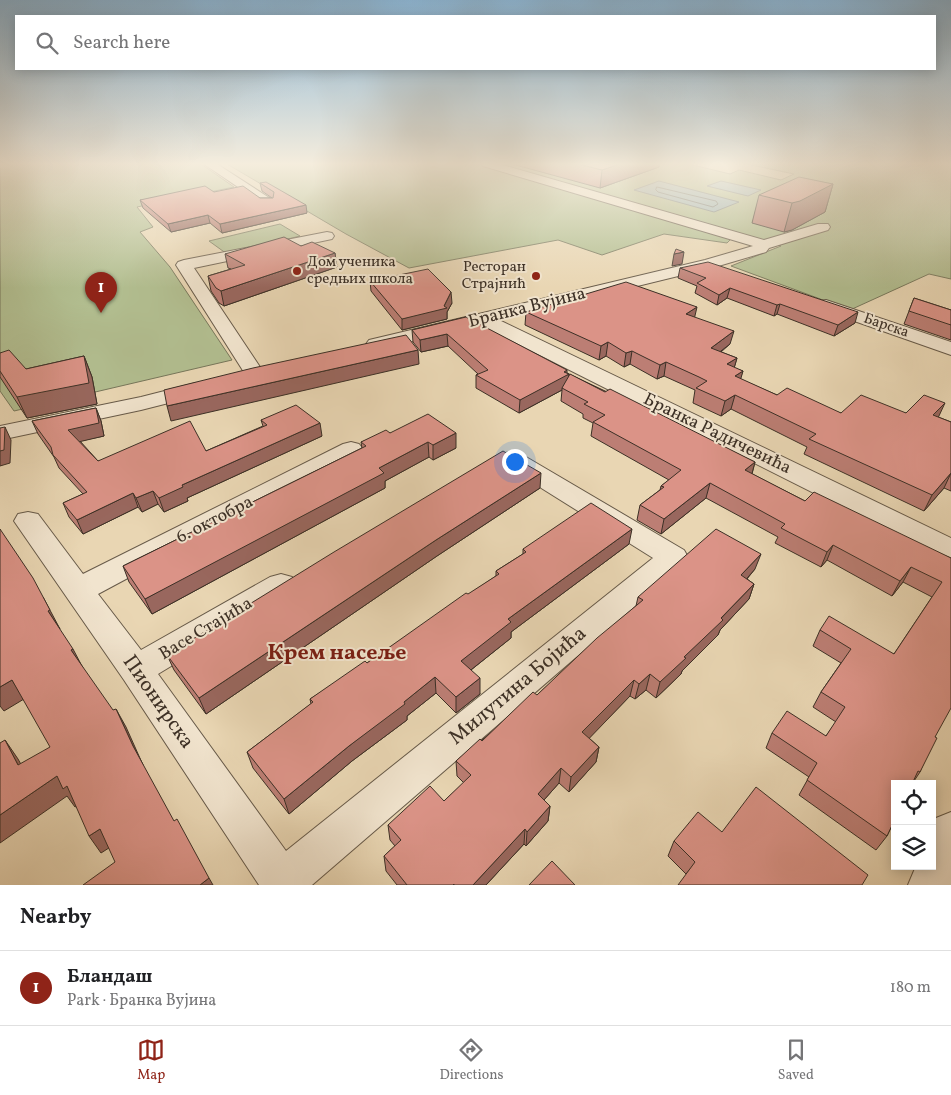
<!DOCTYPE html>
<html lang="en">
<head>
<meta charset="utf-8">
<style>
  :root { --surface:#fff; --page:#f2f2f2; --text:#202124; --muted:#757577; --line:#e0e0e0; --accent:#8f2418 }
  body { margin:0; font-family:Vollkorn,serif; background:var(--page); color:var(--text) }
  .controls { position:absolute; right:15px; bottom:15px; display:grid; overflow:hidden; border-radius:0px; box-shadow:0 2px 12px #0003 }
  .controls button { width:45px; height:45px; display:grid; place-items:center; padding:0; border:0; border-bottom:1px solid var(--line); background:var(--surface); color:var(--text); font:25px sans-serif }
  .you { position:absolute; left:514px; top:461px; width:18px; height:18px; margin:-12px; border:4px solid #fff; border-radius:50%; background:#1a73e8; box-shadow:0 0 0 8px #1a73e833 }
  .badge { display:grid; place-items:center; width:32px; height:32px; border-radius:50%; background:var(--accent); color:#fff; font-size:16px; font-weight:700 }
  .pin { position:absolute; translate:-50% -41px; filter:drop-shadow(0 1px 2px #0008) }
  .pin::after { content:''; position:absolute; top:26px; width:18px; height:15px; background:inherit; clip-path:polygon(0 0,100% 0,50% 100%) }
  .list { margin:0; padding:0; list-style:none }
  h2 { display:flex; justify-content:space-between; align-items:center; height:65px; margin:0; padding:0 20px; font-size:21px }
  h2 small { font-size:16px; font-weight:400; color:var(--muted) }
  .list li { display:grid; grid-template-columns:32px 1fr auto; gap:15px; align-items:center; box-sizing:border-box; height:75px; padding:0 20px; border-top:1px solid var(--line) }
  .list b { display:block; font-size:19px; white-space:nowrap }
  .list p { margin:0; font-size:16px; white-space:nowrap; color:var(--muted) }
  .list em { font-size:16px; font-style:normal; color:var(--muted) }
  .icon { flex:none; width:28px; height:28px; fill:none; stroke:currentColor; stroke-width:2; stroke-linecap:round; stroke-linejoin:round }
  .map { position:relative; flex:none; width:951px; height:885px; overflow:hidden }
  .search { position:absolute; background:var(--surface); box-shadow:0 2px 12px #0003; left:15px; right:15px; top:15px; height:55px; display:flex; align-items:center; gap:12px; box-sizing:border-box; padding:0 18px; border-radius:0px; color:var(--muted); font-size:19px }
  .sheet { height:140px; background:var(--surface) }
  nav { display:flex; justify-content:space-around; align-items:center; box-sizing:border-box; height:70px; border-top:1px solid var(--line); background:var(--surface); font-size:14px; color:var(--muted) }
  nav a { display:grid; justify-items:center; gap:2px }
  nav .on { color:var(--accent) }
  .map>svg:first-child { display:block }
</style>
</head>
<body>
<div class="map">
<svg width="951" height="885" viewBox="0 0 951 885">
  <rect width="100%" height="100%" fill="#e9d6b3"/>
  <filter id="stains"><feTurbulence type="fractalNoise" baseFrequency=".004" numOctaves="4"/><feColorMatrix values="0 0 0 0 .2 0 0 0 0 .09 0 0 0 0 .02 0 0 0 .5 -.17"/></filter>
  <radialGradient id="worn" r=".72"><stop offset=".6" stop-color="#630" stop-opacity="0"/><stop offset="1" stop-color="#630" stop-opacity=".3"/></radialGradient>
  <path fill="#b2be90" stroke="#77775b" d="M0,164H201L234,187L137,207L153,227L140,232L170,267L232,360L14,411L0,391Z
    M227,164H480L731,239L727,243L664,234L602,255L558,240L409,268L346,234Z
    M497,164H689L730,174L739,170L781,180L794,174L747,164H951V279L929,274L850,310L731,266L781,246Z
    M280,224L300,236L227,254L209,241Z"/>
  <path fill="#9db6b9" stroke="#76807e" d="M659,181L739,202L714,212L634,190Z
    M721,181L761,190L748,196L707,186Z"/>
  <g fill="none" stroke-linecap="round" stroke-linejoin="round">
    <path stroke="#6c7370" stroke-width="1" d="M657,187L716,201L718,204L713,207L658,192L656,190Z"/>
    <defs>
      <path id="minor" d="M204,164H217L274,201L273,204H263Z
        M481,164H499L764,240L818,224H828L830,227L828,230L769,248L766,252L715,267L499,320L951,538V560L941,557L480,325L376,350L369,348L366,344L369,340L705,260L753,246L483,166Z
        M327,232L332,233L334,236L332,239L194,268L264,373L261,377L254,379L247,377L176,265L178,262L184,260Z
        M826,300L951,342V355L820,309L817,305L820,301Z
        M196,383L204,384L207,389L204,394L141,410L0,440V426L141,397Z
        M351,442L359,444L363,449L359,454L98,594L141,650L270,577L281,574L292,577L296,585L292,593L158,674L286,851L653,558L503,464L500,459L503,454L512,451L521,454L684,550L688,557L684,564L312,885H259L124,680L14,521L18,514L28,512L38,514L83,574L343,444Z
        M951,812V885H908L916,866H932V828L936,818Z"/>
    </defs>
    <use href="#minor" stroke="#675a49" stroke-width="2"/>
    <use href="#minor" fill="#f1e4ce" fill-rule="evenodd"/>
  </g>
  <path fill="#bc7e74" stroke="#3c3026" d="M512,164H660L659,167L600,188Z
    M260,183L307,213L222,233L210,223L171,232L143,208L140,200L214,192L260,198H272L262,191Z
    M833,184L825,212L792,230L784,232L752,223L759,195Z
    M301,246L335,253L337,267L224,306L219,303L211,291L208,276L231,269L228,268L225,254Z
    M680,268L855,323L834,336L777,314L774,316L727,298L717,305L695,293L697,286L678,278Z
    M370,281L452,303L447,312V319L402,330L371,291Z
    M914,298L951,310V340L904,324Z
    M526,312L695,318L730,344L721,352L737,358L734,368L743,371L740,379L777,395L841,413H906L938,417L951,422V491L944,488L924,511L804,454L807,447L731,409L721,416L693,403L695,390L664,376L657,379L630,364L624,367L606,356L599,360L525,325Z
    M466,317L567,373L755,462L752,474L805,501L951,558L935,737L920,772L912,784L887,836L876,850L799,795L809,777L766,748L772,733L826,736L836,722L813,707L821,692L841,663L813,646L820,630L894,654L932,597L903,582L892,596L827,560L821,567L775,543L778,537L706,498L661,534L637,520L640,505L660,490L661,486L669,480L591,436L593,423L583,418V414L561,401L562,390L519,413L476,388V375L478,374L448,346L421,352L413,342L412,330Z
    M0,353L26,369L84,356L92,377L97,404L27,418L0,377Z
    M96,408L101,421L104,436L80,441L98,461L206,451L263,426L261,420L322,436L187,498L188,501L164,512L158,504L142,512L138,507L83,534L69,517L63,503L83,494L59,468L54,457L38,434L32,421Z
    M390,433L456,448L433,460L429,457L385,481V488L152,614L129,582L123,566L362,448L361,442Z
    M540,488L437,556L206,714L174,670L167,655Z
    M629,544L511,632V638L471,670L480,694L456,713L436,693L407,716V720L352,761L289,814L253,768L247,752L311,704L310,699L367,663L496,576V571L523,554V549Z
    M755,569L747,579L754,584L749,599L720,630L718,635L682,671L681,674L656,698L646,690L635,699L630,696L589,738L599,747L596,762L569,792L559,783L544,800L550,806L548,821L526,846L524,844L486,885H397L386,871L384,856L395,846L390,840L388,825L444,801L464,783L457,776L456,761L537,695L636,606L638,597Z
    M722,832L686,874L668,856L674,841Z"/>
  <path fill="#99675e" stroke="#3c3026" d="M620,164H660L659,167L600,188L602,170Z
    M833,184L825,212L792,230L784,232L792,203Z
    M306,205L307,213L222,233L220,224Z
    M208,215L210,223L171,232L168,224Z
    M684,252L682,264L672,266L674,254Z
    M335,253L337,267L224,306L221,291Z
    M730,288L727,298L717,305L719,295Z
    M451,292L452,303L447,312V319L402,330V319L444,306Z
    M780,304L777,314L774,316L777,305Z
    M697,307L694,320L686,314Z
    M858,312L855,323L834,336L838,325Z
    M734,331L730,344L708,361L711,348Z
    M447,334L448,346L421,352L420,340Z
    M608,342L606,356L599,360L601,346Z
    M418,350L419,364L171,421L167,406Z
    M632,351L630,364L624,367L626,353Z
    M84,356L92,377L97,404L27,418L17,397Z
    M737,358L733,372L727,364Z
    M666,362L664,376L657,379L660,365Z
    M567,370V375L569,374L568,387L562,388V390L519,413L520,400Z
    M743,371L739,385L735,376Z
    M735,395L731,409L721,416L725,401Z
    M945,403L938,418L933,415Z
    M96,408L101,421L104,436L74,443L68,430Z
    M320,423L322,436L187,498L188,501L164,512L159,498L182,485Z
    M5,427L11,440L10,463L0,466V451Z
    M456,433V448L433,460V445Z
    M428,442L429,457L385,481V488L152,614L145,599L379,468Z
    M755,462L751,477L745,470Z
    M541,473L540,488L437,556L206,714L199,698L436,540Z
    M951,473L944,488L924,511L932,495Z
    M710,483L706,498L661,534L664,519Z
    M153,491L158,504L142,512L136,498Z
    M133,493L138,507L83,534L77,520Z
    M632,529L629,544L511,632V638L462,677L461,661L508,619Z
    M833,545L827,560L821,567L827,552Z
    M761,554L755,569L736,591L741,575Z
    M911,567L903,582L892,596L900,581Z
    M754,584L749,599L720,630L718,635L682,671L681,674L656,698L660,682Z
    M43,597L60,629L48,611Z
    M73,649L83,668L71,650Z
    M650,674L646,690L635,699L639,684Z
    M435,677L436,693L407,716V720L352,761L289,814L284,799L349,746Z
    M480,678V694L456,713V697Z
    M12,680L24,699L4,711L0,706V687Z
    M634,680L630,696L580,748L582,732Z
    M116,709L126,727L143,765L133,746Z
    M5,740L18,759L32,784L18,765Z
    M599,747L596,762L569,792L571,777Z
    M561,768L559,783L536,809L538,794Z
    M57,776L67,786L79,805L75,807L67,796L0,843V815Z
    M550,806L548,821L526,846L527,832Z
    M100,829L112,846L101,853L89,836Z
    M525,829L524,844L486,885H473Z
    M209,878L213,885H200Z"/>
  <path fill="#db9387" stroke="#3c3026" d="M578,164H620L602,170Z
    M799,177L833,184L800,201L792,203L759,195Z
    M266,182L306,205L220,224L208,215L168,224L140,200L205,186L214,192L243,186L260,198H273L274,192L260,183Z
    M284,237L301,246L312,242L335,253L221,291L216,288L208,276L245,265L225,254Z
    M676,249L684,252L674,254Z
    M708,262L858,312L838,325L780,304L777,305L730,288L719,295L697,283L706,278L680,268Z
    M428,269L451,292L444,306L447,308L402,319L370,281Z
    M626,282L697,307L686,314L734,331L711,348L737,358L727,364L743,371L735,376L777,395L787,388L841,413L861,395L906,413L924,395L945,403L933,415L951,422V473L932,495L809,439L816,434L735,395L725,401L696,388L707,381L699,377L666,362L660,365L632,351L626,353L608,342L601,346L526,312Z
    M914,298L951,310V325L909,311Z
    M466,317L567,370L564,372L569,374L520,400L476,375L488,370L447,334L420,340L412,330Z
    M406,335L418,350L167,406L164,390L253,368Z
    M9,350L26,369L84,356L89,383L17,397L0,371V353Z
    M570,374L605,392L610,389L755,462L745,470L805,501L814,492L951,558V708L935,737L937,738L920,772L918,771L912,784H895V819L887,836L807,780L817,763L772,733L787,711L826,736L845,707L821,692L851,649L820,630L829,616L894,654L942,582L911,567L900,581L833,545L827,552L781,528L785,524L710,483L664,519L640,505L664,487L661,486L681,470L593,422L605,415L584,404L588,402L562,388Z
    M296,405L320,423L182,485L183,487L159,498L153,491L136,498L133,493L77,520L63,503L87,492L53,455L51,447L32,421L96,408L99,423L68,430L98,461L190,421L206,451L267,425L261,420Z
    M428,414L456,433L433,445L428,442L379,468L384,473L145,599L123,566L366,446L361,442L386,430L390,433Z
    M5,427L4,450L0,451V428Z
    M503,451L541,473L436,540L199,698L167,655L334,552Z
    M591,503L632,529L508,619L511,622L461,661L480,678L456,697L435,677L404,702L405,704L349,746L284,799L247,752L313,702L310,699L365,661L367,663L466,593L468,594L499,574L496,571L526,552L523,549Z
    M0,529L33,578L50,610L48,611L73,649L71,650L113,710L116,709L133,746L174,821L177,819L209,878L200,885H83L115,862L100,829L89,836L67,786L63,789L57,776L0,815V743L5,740L18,765L50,747L12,680L0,687Z
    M716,529L761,554L741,575L754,584L721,618L723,620L684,657L686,658L660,682L650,674L639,684L634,680L582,732L599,747L571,777L561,768L538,794L550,806L527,832L525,829L473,885H454V884L453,885H407L384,856L401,840L388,825L430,786L444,801L471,775L456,761L480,739L482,741L533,692L537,695L597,638L643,600L638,597Z
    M756,787L868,875L862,885H678L695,862L674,841L698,812L722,832Z
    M552,861L575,885H529Z"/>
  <linearGradient id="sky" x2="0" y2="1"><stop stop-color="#8ab5d5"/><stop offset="0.57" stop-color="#f5eddd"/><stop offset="1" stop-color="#f5eddd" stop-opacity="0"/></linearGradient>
  <rect width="951" height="288" fill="url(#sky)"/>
  <g fill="#8f2418" stroke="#f1e4ce" stroke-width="2">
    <circle cx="297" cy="271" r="5"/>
    <circle cx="536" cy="276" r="5"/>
  </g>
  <g text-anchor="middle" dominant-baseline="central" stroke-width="4" stroke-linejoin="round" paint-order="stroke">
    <g font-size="15" fill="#3c3026" stroke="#f1e4ce" text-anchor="start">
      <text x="307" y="262">Дом ученика<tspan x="307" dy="17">средњих школа</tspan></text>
      <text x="526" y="267" text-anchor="end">Ресторан<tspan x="526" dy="17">Страјнић</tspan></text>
    </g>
    <g font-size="15" fill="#3c3026" stroke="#f1e4ce">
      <text transform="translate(886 326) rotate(19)">Барска</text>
    </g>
    <g font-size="18" fill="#3c3026" stroke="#f1e4ce">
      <text transform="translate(527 308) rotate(-14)">Бранка Вујина</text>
      <text transform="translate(717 434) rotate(26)">Бранка Радичевића</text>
      <text transform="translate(215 520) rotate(-27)">6. октобра</text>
      <text transform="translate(206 629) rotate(-31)">Васе Стајића</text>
    </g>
    <g font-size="21" fill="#3c3026" stroke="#f1e4ce">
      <text transform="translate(518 686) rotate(-40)">Милутина Бојића</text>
      <text transform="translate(158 702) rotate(55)">Пионирска</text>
    </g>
    <g font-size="22" font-weight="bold" fill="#7a1f14" stroke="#f1e4ce">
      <text x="337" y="653">Крем насеље</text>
    </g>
  </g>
  <rect width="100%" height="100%" filter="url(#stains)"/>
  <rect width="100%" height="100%" fill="url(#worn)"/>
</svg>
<div class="controls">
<button><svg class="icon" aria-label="locate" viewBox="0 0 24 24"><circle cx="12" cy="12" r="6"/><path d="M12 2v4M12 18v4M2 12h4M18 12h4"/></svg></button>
<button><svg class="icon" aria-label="layers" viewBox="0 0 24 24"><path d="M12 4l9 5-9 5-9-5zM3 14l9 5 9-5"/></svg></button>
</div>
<div class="you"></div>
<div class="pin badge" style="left:101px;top:313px">1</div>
<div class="search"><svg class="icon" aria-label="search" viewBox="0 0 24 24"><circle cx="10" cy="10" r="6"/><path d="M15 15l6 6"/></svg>Search here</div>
</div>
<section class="sheet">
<h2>Nearby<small></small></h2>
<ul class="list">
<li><span class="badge">1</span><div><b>Бландаш</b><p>Park · Бранка Вујина</p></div><em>180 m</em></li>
</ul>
</section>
<nav>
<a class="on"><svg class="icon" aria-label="map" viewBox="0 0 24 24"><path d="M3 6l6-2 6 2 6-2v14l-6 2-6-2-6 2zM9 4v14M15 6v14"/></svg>Map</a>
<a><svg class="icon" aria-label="directions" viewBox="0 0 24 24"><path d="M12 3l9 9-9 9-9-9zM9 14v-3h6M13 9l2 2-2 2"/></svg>Directions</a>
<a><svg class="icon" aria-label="saved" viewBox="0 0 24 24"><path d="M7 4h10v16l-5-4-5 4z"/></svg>Saved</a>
</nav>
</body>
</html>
